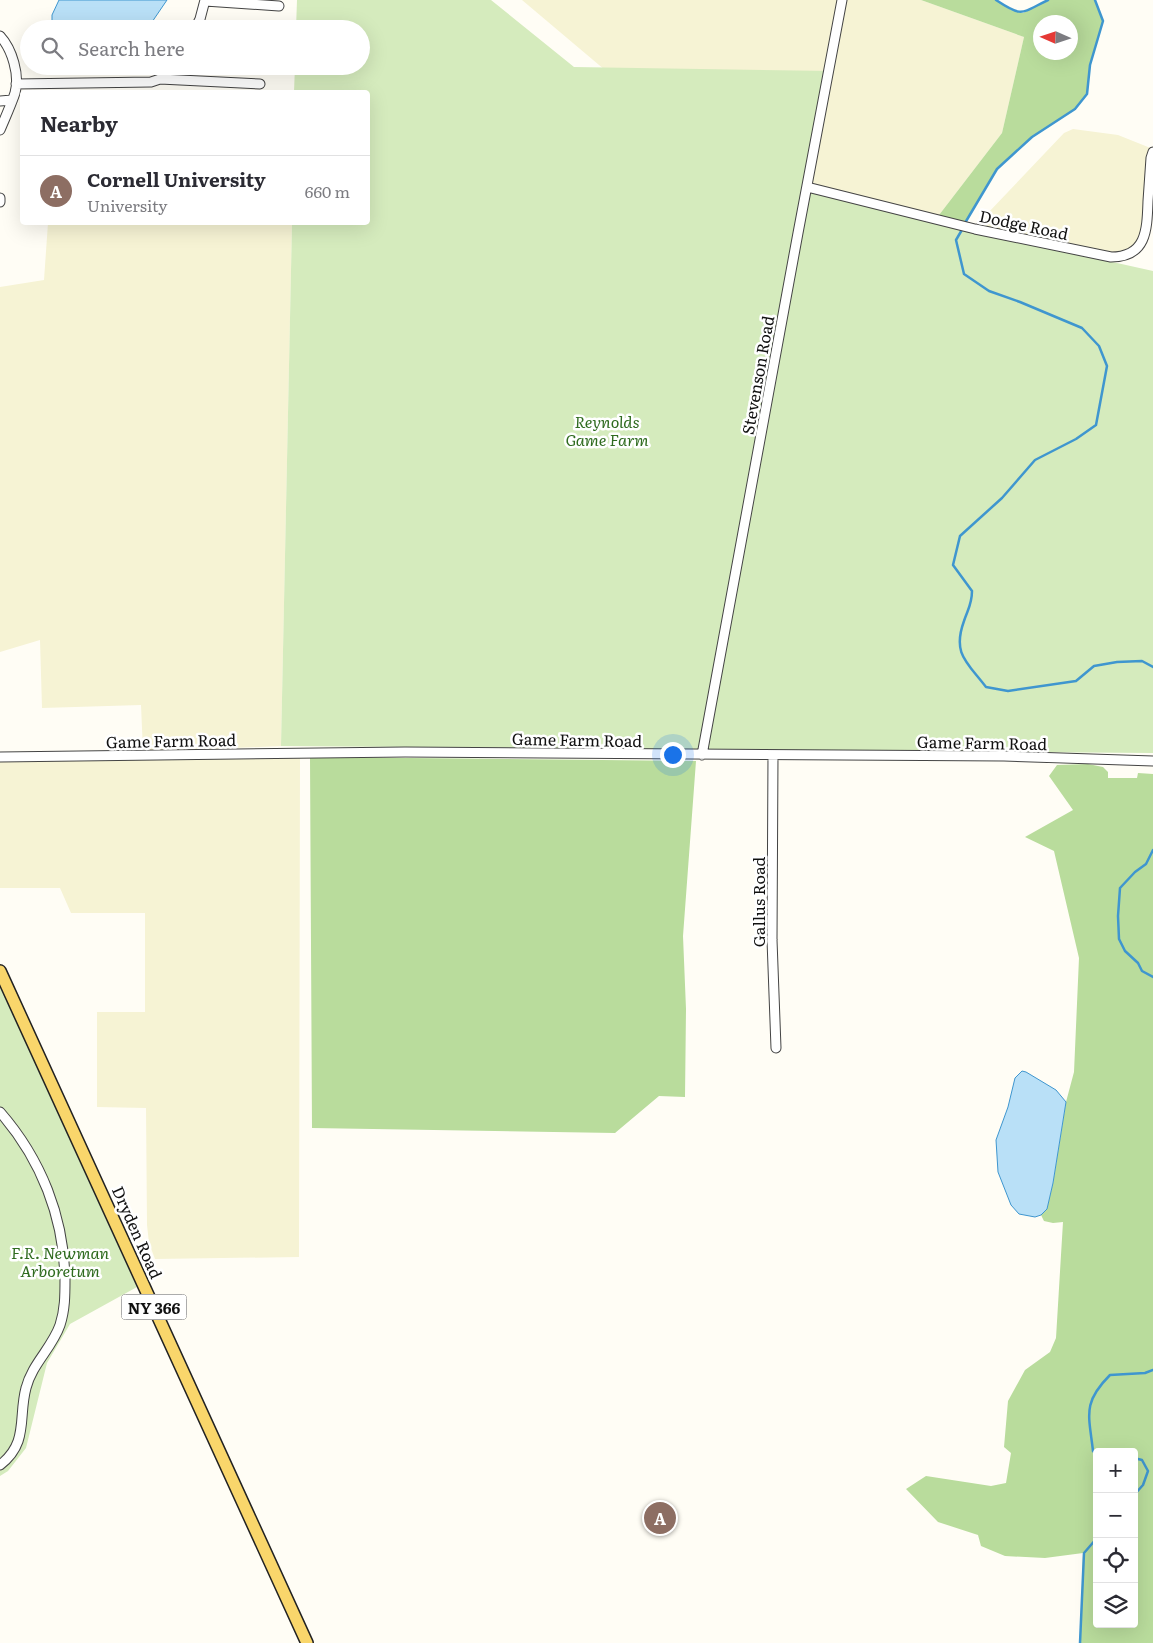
<!DOCTYPE html>
<html lang="en">
<head>
<meta charset="utf-8">
<style>
  :root { --surface:#fff; --page:#f2f2f3; --text:#2b2b33; --muted:#7c7c81; --line:#e1e1e2; --accent:#c4262e }
  body { margin:0; font-family:Literata,serif; background:var(--page); color:var(--text) }
  .controls { position:absolute; right:15px; bottom:15px; display:grid; overflow:hidden; border-radius:5px; box-shadow:0 5px 20px #0002 }
  .controls button { width:45px; height:45px; display:grid; place-items:center; padding:0; border:0; border-bottom:1px solid var(--line); background:var(--surface); color:var(--text); font:25px sans-serif }
  .compass { position:absolute; left:1033px; top:15px; width:45px; height:45px; border-radius:50%; background:var(--surface); box-shadow:0 5px 20px #0002; rotate:273deg }
  .you { position:absolute; left:672px; top:754px; width:18px; height:18px; margin:-12px; border:4px solid #fff; border-radius:50%; background:#1a73e8; box-shadow:0 0 0 8px #1a73e833 }
  .badge { display:grid; place-items:center; width:32px; height:32px; border-radius:50%; background:var(--accent); color:#fff; font-size:16px; font-weight:700 }
  .pin { position:absolute; translate:-50% -50%; border:2px solid #fff; box-shadow:0 1px 5px #0006 }
  .list { margin:0; padding:0; list-style:none }
  h2 { display:flex; justify-content:space-between; align-items:center; height:65px; margin:0; padding:0 20px; font-size:21px }
  h2 small { font-size:16px; font-weight:400; color:var(--muted) }
  .list li { display:grid; grid-template-columns:32px 1fr auto; gap:15px; align-items:center; box-sizing:border-box; height:70px; padding:0 20px; border-top:1px solid var(--line) }
  .list b { display:block; font-size:19px; white-space:nowrap }
  .list p { margin:0; font-size:16px; white-space:nowrap; color:var(--muted) }
  .list em { font-size:16px; font-style:normal; color:var(--muted) }
  .icon { flex:none; width:28px; height:28px; fill:none; stroke:currentColor; stroke-width:2; stroke-linecap:round; stroke-linejoin:round }
  .map { position:relative; flex:none; width:1153px; height:1643px; overflow:hidden }
  .search { position:absolute; background:var(--surface); box-shadow:0 5px 20px #0002; left:20px; top:20px; width:350px; height:55px; display:flex; align-items:center; gap:12px; box-sizing:border-box; padding:0 18px; border-radius:28px; color:var(--muted); font-size:19px }
  .panel { position:absolute; background:var(--surface); box-shadow:0 5px 20px #0002; left:20px; top:90px; width:350px; height:135px; border-radius:5px }
  .map>svg:first-child { display:block }
</style>
</head>
<body>
<div class="map">
<svg width="1153" height="1643" viewBox="0 0 1153 1643">
  <rect width="100%" height="100%" fill="#fffdf5"/>
  <path fill="#f6f3d4" d="M522,0H921L1024,37L1002,133L936,219L798,233Z
    M1073,129L1118,135L1153,149L1144,237L1124,256L980,230L987,214L1064,133Z
    M48,223H292L281,746L143,752L141,705L42,708L40,640L0,652V287L44,280Z
    M300,757L299,1257L155,1259L149,1243L147,1225L146,1108L97,1107V1012H145V913H71L60,888H0V759Z"/>
  <path fill="#d5ebbd" d="M297,0H491L574,67L832,71L811,188L964,229L1153,271V753L281,746L292,223L368,222V92H294L295,66H361V29H296Z
    M0,986L137,1287L70,1324L47,1363L26,1448L8,1471L0,1476Z"/>
  <path fill="#b9dc9c" fill-rule="evenodd" d="M921,0H996L1011,10L1023,13L1048,0H1095L1103,21L1090,65L1087,94L1075,109L1032,137L997,169L964,226L936,219L1002,133L1024,37ZM1040,22H1070V52H1040Z
    M310,757L696,761L683,936L686,1009L685,1097L659,1096L615,1133L312,1128Z
    M1088,764L1103,767L1108,772V778H1137L1138,773L1153,774V1643H1080L1083,1553L1045,1558L1005,1556L981,1546L978,1535L938,1522L906,1489L926,1476L991,1486L1006,1483L1011,1453L1004,1447L1008,1401L1025,1370L1050,1352L1056,1338L1063,1222L1053,1223L1044,1221L1041,1215L1047,1208L1053,1183L1066,1102L1074,1072L1079,958L1054,851L1025,837L1073,810L1049,776L1057,765ZM1097,1452H1134V1624H1097Z"/>
  <path fill="#b9e0f7" stroke="#3f96cf" d="M59,0H167L152,22L143,29H54L52,26V15Z
    M1022,1071L1026,1072L1056,1090L1066,1102L1053,1183L1047,1209L1041,1215L1035,1217L1019,1214L1011,1205L998,1172L996,1140L1008,1107L1015,1078Z"/>
  <g fill="none" stroke-linecap="round" stroke-linejoin="round">
    <path stroke="#3f96cf" stroke-width="2.5" d="M996,0C1023,18 1021,13 1048,0
      M965,223L997,169L1032,137L1075,109L1087,94L1090,65L1103,21L1095,0
      M963,228L956,240L964,274L989,291L1020,302L1082,328L1099,346L1107,366L1096,425L1076,439L1035,460L1002,498L960,536L953,565L972,591C972,604 968,609 964,621C952,654 967,662 986,687L1008,691L1076,681L1094,666L1117,662L1142,661L1153,667
      M1153,850L1146,864L1135,872L1120,888L1118,916L1119,939L1125,951L1138,963L1142,971L1153,977
      M1097,1455L1093,1451C1089,1415 1082,1403 1110,1375L1145,1373L1153,1370
      M1134,1458L1142,1460L1148,1471L1143,1485L1134,1495
      M1080,1643L1084,1553L1097,1538"/>
    <defs>
      <path id="minor" d="M205,1L279,6
        M195,29L200,19L205,0
        M0,36C12,49 20,75 15,93C11,105 5,118 0,130
        M160,79L260,84
        M16,84L151,82L160,79L171,66
        M0,101L12,100
        M807,187L975,229L1111,257C1147,257 1147,229 1148,201C1149,187 1150,172 1151,158L1153,152
        M0,198V202
        M702,755L798,233L842,0
        M773,755L772,940L776,1048
        M0,757L405,752L1004,756L1153,761
        M0,1112C41,1159 64,1217 65,1279C65,1295 65,1310 60,1325C52,1348 32,1364 26,1388C18,1417 29,1443 0,1465"/>
      <path id="major" d="M0,971L307,1643"/>
    </defs>
    <use href="#minor" stroke="#444" stroke-width="11"/>
    <use href="#major" stroke="#222" stroke-width="14"/>
    <use href="#minor" stroke="#fff" stroke-width="9"/>
    <use href="#major" stroke="#f9d66b" stroke-width="11"/>
  </g>
  <g text-anchor="middle" dominant-baseline="central" stroke-width="5" stroke-linejoin="round" paint-order="stroke">
    <rect fill="#fff" stroke="#585858" stroke-width="1" x="121.5" y="1294.5" width="65" height="25" rx="4"/>
    <g font-size="15" font-weight="bold" fill="#111">
      <text x="154" y="1307">NY 366</text>
    </g>
    <g font-size="16" fill="#111" stroke="#fff">
      <text transform="translate(1024 224) rotate(12)">Dodge Road</text>
      <text transform="translate(757 375) rotate(-80)">Stevenson Road</text>
      <text transform="translate(577 739) rotate(1)">Game Farm Road</text>
      <text transform="translate(171 740) rotate(-1)">Game Farm Road</text>
      <text transform="translate(982 742) rotate(1)">Game Farm Road</text>
      <text transform="translate(758 902) rotate(-90)">Gallus Road</text>
      <text transform="translate(138 1232) rotate(66)">Dryden Road</text>
    </g>
    <g font-size="16" font-style="italic" fill="#2f6b1f" stroke="#fff">
      <text x="607" y="421">Reynolds<tspan x="607" dy="18">Game Farm</tspan></text>
      <text x="60" y="1252">F.R. Newman<tspan x="60" dy="18">Arboretum</tspan></text>
    </g>
  </g>
</svg>
<div class="controls">
<button>+</button>
<button>−</button>
<button><svg class="icon" aria-label="locate" viewBox="0 0 24 24"><circle cx="12" cy="12" r="6"/><path d="M12 2v4M12 18v4M2 12h4M18 12h4"/></svg></button>
<button><svg class="icon" aria-label="layers" viewBox="0 0 24 24"><path d="M12 4l9 5-9 5-9-5zM3 14l9 5 9-5"/></svg></button>
</div>
<svg class="compass" viewBox="-18 -18 36 36"><path d="M0-13l5 13h-10z" fill="#e53935"/><path d="M0 13l5-13h-10z" fill="#7c7c81"/></svg>
<div class="you"></div>
<div class="pin badge" style="left:660px;top:1518px;background:#8d6e63">A</div>
<div class="search"><svg class="icon" aria-label="search" viewBox="0 0 24 24"><circle cx="10" cy="10" r="6"/><path d="M15 15l6 6"/></svg>Search here</div>
<section class="panel">
<h2>Nearby<small></small></h2>
<ul class="list">
<li><span class="badge" style="background:#8d6e63">A</span><div><b>Cornell University</b><p>University</p></div><em>660 m</em></li>
</ul>
</section>
</div>
</body>
</html>
